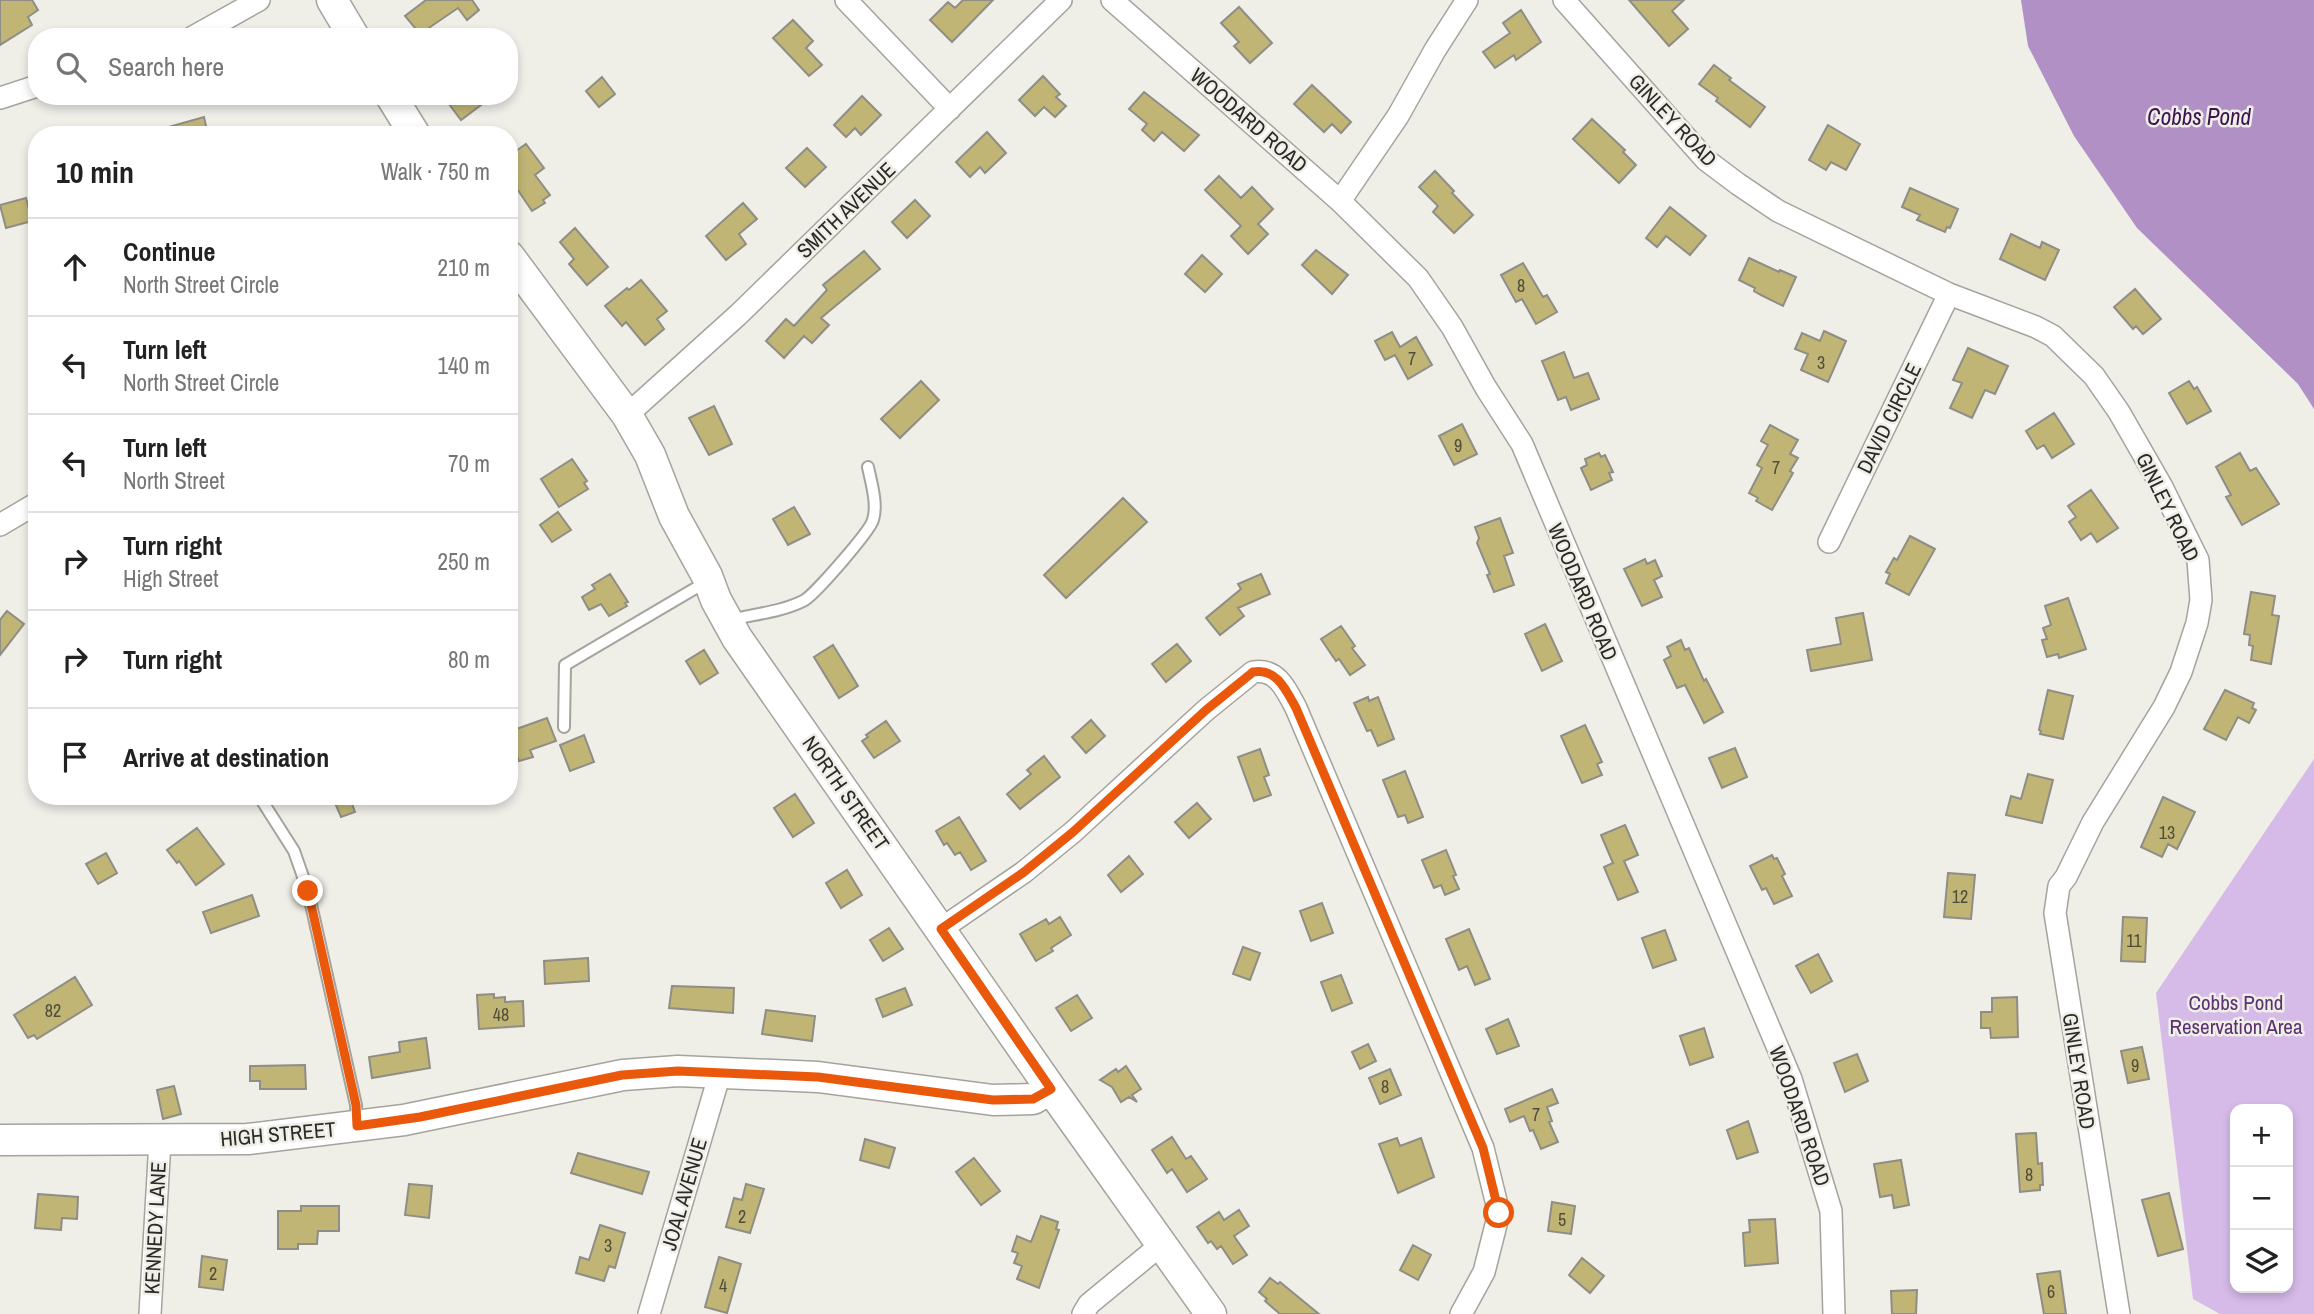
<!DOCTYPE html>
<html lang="en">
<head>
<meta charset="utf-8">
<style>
  :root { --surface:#fff; --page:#f6f6f6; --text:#222; --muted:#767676; --line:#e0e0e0 }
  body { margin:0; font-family:"Archivo Narrow",sans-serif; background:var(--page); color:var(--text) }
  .controls { position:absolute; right:21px; bottom:21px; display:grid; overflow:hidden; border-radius:14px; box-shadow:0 4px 10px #0003 }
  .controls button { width:63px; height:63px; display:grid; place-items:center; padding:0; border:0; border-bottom:2px solid var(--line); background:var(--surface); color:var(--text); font:35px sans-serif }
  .stop { position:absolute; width:21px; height:21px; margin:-16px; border:5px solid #ea580c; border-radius:50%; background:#fff }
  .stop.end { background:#ea580c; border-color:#fff; box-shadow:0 2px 7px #0008 }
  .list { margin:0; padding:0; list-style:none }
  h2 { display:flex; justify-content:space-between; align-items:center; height:91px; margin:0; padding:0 28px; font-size:30px }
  h2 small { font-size:23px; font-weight:400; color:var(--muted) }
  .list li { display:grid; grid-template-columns:46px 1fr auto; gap:21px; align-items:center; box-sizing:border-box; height:98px; padding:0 28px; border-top:2px solid var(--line) }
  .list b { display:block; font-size:26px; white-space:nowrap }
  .list p { margin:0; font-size:23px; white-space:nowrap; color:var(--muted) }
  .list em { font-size:23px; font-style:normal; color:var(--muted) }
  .icon { flex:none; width:38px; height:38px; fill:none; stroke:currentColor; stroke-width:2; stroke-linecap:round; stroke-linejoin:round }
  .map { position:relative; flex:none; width:2314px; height:1314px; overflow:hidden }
  .search { position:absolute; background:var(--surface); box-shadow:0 4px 10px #0003; left:28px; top:28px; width:490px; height:77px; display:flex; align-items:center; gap:18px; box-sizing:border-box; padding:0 24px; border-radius:28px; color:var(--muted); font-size:26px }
  .panel { position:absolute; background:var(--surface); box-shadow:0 4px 10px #0003; left:28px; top:126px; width:490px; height:679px; border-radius:28px }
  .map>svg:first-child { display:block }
</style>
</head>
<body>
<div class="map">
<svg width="2314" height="1314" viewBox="0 0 2314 1314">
  <rect width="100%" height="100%" fill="#efeee7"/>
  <path fill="#d6bbe9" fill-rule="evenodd" d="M2314,759V1314H2220L2193,1299L2156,993ZM2235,1109H2288V1288H2235Z"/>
  <path fill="#b190c6" d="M2021,0H2314V409L2298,384L2137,228L2074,136L2028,46Z"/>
  <path fill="#c1b575" stroke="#8e8d86" stroke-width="2" d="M0,0H32L38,10L28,17L32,25L0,45Z
    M426,0H472L479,10L467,20L458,8L420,34L405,16Z
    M963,0H993L952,42L930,20L948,2L955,8Z
    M1629,0H1684L1672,11L1688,29L1669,46Z
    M1239,7L1272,43L1250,63L1234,46L1239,42L1221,23Z
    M1521,10L1541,42L1516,60L1514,55L1495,68L1483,52L1510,33L1503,23Z
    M793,20L813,41L806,48L822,65L809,76L773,38Z
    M1714,65L1731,78L1729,80L1765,107L1750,127L1716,101L1718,98L1699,84Z
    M1043,76L1060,94L1056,97L1066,106L1055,117L1044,107L1035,116L1019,100Z
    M602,77L615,94L599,107L586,91Z
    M1312,85L1351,122L1341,133L1332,124L1324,132L1294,104Z
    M1144,92L1199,135L1184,151L1162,132L1154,141L1142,130L1147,124L1129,109Z
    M443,96H493L461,120Z
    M862,96L881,115L861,135L855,128L846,137L834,125Z
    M204,117L208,135H158V130Z
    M1592,119L1625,150L1623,152L1636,165L1619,183L1573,139Z
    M1828,125L1860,144L1846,170L1831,162L1826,170L1809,160Z
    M987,132L1006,153L985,173L980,167L970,177L956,162Z
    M526,144L544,168L535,175L550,195L543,200L545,203L532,211L509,177V173L512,171L509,167V156Z
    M807,148L826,167L805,187L786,168Z
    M1435,171L1454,191L1452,193L1473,215L1454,233L1433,212L1438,206L1419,187Z
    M1219,176L1241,198L1252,187L1273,209L1258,224L1268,234L1248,254L1231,236L1241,226L1205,190Z
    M1910,188L1958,209L1950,228L1947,227L1945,232L1917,220L1920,215L1902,207Z
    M26,198L32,221L6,228L0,205Z
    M915,200L930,216L907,238L892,222Z
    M743,203L757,219L739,234L746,244L726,260L706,236Z
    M1670,207L1706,236L1690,255L1666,236L1657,247L1646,238Z
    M575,228L608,267L587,285L569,264L574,259L560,242Z
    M2011,234L2040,248L2042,242L2059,250L2045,280L2000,259Z
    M1316,250L1348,275L1332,294L1302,265Z
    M864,251L880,269L821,318L829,325L812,343L804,336L784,358L766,341L786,319L794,326L827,290L823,285Z
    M1202,255L1222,274L1205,292L1185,274Z
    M1749,258L1779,272L1780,270L1796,277L1783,306L1761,295L1754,291L1755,288L1739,280Z
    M1523,263L1543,297L1547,295L1557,312L1536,324L1522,299L1516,302L1501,275Z
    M641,280L667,311L657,319L664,329L645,345L626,322L622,326L605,306L627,288L629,290Z
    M2135,289L2161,319L2143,334L2136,326L2133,329L2114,307Z
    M1824,331L1846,341L1828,382L1801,370L1808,354L1795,349L1802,333L1820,341Z
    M1392,332L1400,347L1416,337L1432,365L1408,379L1395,355L1385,360L1375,341Z
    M1968,348L2008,366L1995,394L1985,390L1972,418L1950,408L1962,383L1953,380Z
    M1564,352L1574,378L1588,373L1599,399L1571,410L1566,397L1558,400L1542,361Z
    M921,381L939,400L900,438L881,419Z
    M2189,381L2194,389L2197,387L2211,411L2187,424L2169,393Z
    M714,406L732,444L709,455L689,418Z
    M2054,413L2074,444L2052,458L2044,445L2037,449L2026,431Z
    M1462,424L1477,454L1454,465L1439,436Z
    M1770,425L1798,440L1790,454L1798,458L1790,471L1793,473L1772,510L1756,501L1758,498L1749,493L1762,468L1757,465L1768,445L1761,441Z
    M1599,453L1601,457L1605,455L1613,472L1609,473L1612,480L1591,490L1581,468L1587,465L1585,459Z
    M2240,453L2250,471L2256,468L2279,504L2242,525L2226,497L2231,495L2216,467Z
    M572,459L587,481L584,483L588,489L559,507L541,479Z
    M2091,490L2118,528L2097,542L2091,533L2081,540L2069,522L2076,517L2068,506Z
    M1123,498L1147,522L1066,598L1044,575Z
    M794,507L810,534L788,545L773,519Z
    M558,512L571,530L552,542L540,525Z
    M1500,518L1513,553L1504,556L1514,585L1494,592L1487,575L1490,574L1477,543L1479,538L1475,527Z
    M1910,536L1935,549L1909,595L1886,583L1890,574L1886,572L1894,558L1897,560Z
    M1645,559L1647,564L1655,560L1662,576L1654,580L1662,597L1642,606L1624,569Z
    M610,574L628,602L625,603L627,606L609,616L601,604L589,610L582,597L595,589L592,585Z
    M1261,574L1270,594L1238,608L1244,616L1220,635L1206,618L1241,589L1238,584Z
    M2251,592L2275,596L2272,615L2279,616L2271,664L2251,660L2253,646L2249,645L2250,635L2244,634Z
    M2068,598L2086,649L2059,658L2058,654L2047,657L2042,640L2047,639L2043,628L2051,625L2045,606Z
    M7,611L24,624L0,655V620Z
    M1863,613L1872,660L1811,671L1807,650L1841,644L1836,618Z
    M1545,624L1562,661L1542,671L1525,634Z
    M1341,626L1355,646L1352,648L1365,665L1350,675L1339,659L1336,661L1321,639Z
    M1681,640L1685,650L1689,648L1704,681L1706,679L1723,712L1704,723L1685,685L1677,688L1664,660L1671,656L1667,647Z
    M1177,644L1191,661L1166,682L1152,664Z
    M833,645L858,686L839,698L814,657Z
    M704,650L718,673L700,684L686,661Z
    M2048,690L2073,696L2063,739L2040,734L2041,731L2039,730Z
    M2225,690L2254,703L2252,708L2256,710L2249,723L2238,717L2226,740L2204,729Z
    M1368,697L1369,701L1378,697L1394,739L1378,746L1371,730L1367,731L1354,703Z
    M547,718L556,741L530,750L533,757L519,761L516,754L509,756V741L513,739L511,731Z
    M1091,720L1105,736L1086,753L1072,737Z
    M886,721L900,741L874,758L862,741L868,737L866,735Z
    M1585,725L1602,762L1597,764L1602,775L1582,783L1561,736Z
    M584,735L594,762L570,771L560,745Z
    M1735,748L1747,777L1722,788L1709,758Z
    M1260,749L1269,775L1264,777L1271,795L1254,801L1238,757Z
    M1044,756L1060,777L1020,809L1007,794L1031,774L1027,770Z
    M1405,771L1423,817L1408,823L1405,815L1398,817L1383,780Z
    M2028,774L2053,780L2042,823L2006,815L2011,796L2021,799Z
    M795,794L814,823L793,837L774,808Z
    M332,796H349L355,812L341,817Z
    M2163,797L2195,812L2177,849L2168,844L2162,857L2141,847Z
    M1197,803L1211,819L1189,838L1175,822Z
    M959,817L986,861L971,870L960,852L955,855L947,843L944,845L936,831Z
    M1625,825L1638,855L1624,861L1638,892L1618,900L1604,867L1613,863L1601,835Z
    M197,828L224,864L196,885L179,861L177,863L167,850Z
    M1446,850L1456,875L1453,876L1459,889L1445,895L1441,885L1434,888L1422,860Z
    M106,853L117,873L98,884L86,864Z
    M1772,855L1774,859L1777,858L1785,874L1782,876L1792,896L1774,904L1766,888L1762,890L1750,866Z
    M1129,856L1143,874L1121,892L1108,875Z
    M847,870L862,895L841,908L826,883Z
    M1948,873L1975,875L1971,919L1944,917Z
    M252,895L259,916L211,933L203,912Z
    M1322,903L1333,933L1311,941L1300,911Z
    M1060,917L1071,935L1051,948L1053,951L1036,961L1020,934L1046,919L1049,924Z
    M2123,917L2147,918L2145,962L2121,961Z
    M889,928L903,949L883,961L870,940Z
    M1469,929L1490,979L1475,985L1467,966L1459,970L1446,939Z
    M1665,930L1676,960L1653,968L1642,938Z
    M1243,947L1260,953L1250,980L1233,974Z
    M1818,954L1832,981L1811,993L1796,966Z
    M588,958L589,981L545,984L544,961Z
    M1341,975L1352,1003L1332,1011L1321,982Z
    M75,977L92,1005L37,1039L34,1035L28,1038L14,1015Z
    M672,986L734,988L733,1013L669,1008Z
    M905,988L912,1005L883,1017L876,999Z
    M494,994V998L505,997V1002L523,1001L524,1026L479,1029L477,995Z
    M1077,995L1092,1018L1071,1031L1056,1008Z
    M2017,997L2018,1037L1991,1038L1990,1028H1981V1012H1992V998Z
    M766,1010L815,1016L812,1041L762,1034Z
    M1508,1019L1519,1046L1497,1054L1486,1029Z
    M1704,1028L1713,1057L1690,1065L1680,1036Z
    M426,1038L430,1068L372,1078L369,1057L400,1052L399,1042Z
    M1368,1044L1376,1061L1360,1069L1352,1052Z
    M2142,1047L2149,1079L2128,1083L2121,1051Z
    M1857,1054L1868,1081L1845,1092L1834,1063Z
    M305,1065L306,1089H260V1081H250V1066Z
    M1126,1066L1141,1089L1132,1095L1137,1102L1129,1097L1121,1102L1112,1087L1100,1080L1116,1069L1118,1072Z
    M1390,1069L1401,1095L1380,1104L1369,1078Z
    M174,1086L181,1114L163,1119L157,1090Z
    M1552,1089L1558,1103L1547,1107L1552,1121L1549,1122L1558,1142L1541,1149L1533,1130L1530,1131L1524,1116L1510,1122L1505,1109Z
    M1748,1121L1758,1152L1737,1159L1727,1130Z
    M2036,1133L2038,1164L2042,1163L2043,1185H2040V1190L2020,1192L2016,1134Z
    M1172,1137L1186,1159L1191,1156L1207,1179L1187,1192L1172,1169L1167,1173L1152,1150Z
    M1397,1138L1400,1146L1421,1138L1434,1177L1398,1193L1379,1144Z
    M865,1139L895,1148L889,1168L860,1160Z
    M578,1153L649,1172L642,1194L571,1173Z
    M974,1158L1000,1191L981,1205L956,1172Z
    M1901,1160L1909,1205L1894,1208L1892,1195L1880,1197L1874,1164Z
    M409,1184L432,1186L429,1218L405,1215Z
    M746,1184L764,1189L750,1233L726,1227L734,1198L742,1200Z
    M2169,1193L2183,1249L2158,1256L2142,1200Z
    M38,1194L78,1197L77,1219L62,1218L61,1230L35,1228Z
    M1552,1202L1575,1206L1571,1234L1548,1231Z
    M301,1206H339V1231H318L317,1244H298V1249H278V1211H301Z
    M1239,1210L1249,1226L1234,1236L1247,1255L1233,1264L1221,1246L1217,1249L1211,1241L1208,1243L1197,1227L1219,1212L1224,1220Z
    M1041,1216L1058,1222L1056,1229L1059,1230L1039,1288L1017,1279L1022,1266L1014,1263L1018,1253L1012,1251L1017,1236L1031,1242Z
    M1775,1219L1778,1263L1745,1266L1743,1233L1750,1232L1749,1220Z
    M600,1225L625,1233L615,1268L609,1266L604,1281L576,1273L580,1257L589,1260Z
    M1413,1245L1431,1255L1418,1280L1400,1270Z
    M202,1256L227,1260L223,1290L199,1287Z
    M719,1257L741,1264L727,1313L705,1307Z
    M1582,1258L1604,1276L1590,1293L1569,1275Z
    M2060,1271L2066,1314H2044L2037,1274Z
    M1270,1278L1278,1284L1280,1282L1319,1314H1280L1265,1301L1267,1299L1259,1292Z
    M1917,1290L1916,1314H1892L1891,1291Z"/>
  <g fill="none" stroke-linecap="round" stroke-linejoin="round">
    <defs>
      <path id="lane" d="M730,620C754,614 781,612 803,601C813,597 870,531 873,520C878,504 871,482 868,467
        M564,727L565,665L706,582
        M259,796L294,851L308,891L356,1105L357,1123"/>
      <path id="street" d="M846,0L950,109
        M1112,0L1340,201L1418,278L1452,327L1486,388L1522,444L1791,1079L1831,1211L1834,1314
        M1564,0L1706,160L1738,184L1778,211L1949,294L2036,327L2053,336L2094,376L2119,412L2162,487L2198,560L2201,600L2197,623L2181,672L2164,707L2093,822L2066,877L2059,886L2055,913L2119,1314
        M193,37L259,0
        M0,98L37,86
        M1340,201L1398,116L1435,50L1467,0
        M627,415L738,315L1061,0
        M0,525L37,503
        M1829,542L1949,294
        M941,929L1024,872L1073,832L1206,710L1253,672C1277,668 1286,689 1296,708L1483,1148L1499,1213L1484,1272L1461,1314
        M150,1314L160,1141
        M649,1314L720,1073
        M1083,1314L1089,1304L1162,1244"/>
      <path id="secondary" d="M332,0L354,37
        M391,96L415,135
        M509,256L627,415L650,455L674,516L707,576L716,600L737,638L1051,1089L1211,1314
        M0,1140L248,1139L404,1120L623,1075L678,1071L818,1077L993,1100L1033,1099L1051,1089"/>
    </defs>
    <use href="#lane" stroke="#a4a39c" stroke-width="14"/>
    <use href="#street" stroke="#a4a39c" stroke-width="24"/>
    <use href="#secondary" stroke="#a4a39c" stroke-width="33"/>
    <use href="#lane" stroke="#fff" stroke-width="10"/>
    <use href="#street" stroke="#fff" stroke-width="21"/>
    <use href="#secondary" stroke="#fff" stroke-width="30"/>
  </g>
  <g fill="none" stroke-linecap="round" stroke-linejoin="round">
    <path stroke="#ea580c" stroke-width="9" d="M308,891L356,1105L357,1126L420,1117L622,1075L678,1071L818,1077L993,1100L1033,1099L1051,1089L941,929L1024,872L1073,832L1206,710L1253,672C1277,668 1286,690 1296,708L1483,1148L1499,1213"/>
  </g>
  <g text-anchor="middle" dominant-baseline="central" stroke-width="5" stroke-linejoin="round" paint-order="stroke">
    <g font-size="18" fill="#504d3a">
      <text x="1521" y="285">8</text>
      <text x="1412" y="358">7</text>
      <text x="1821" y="362">3</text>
      <text x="1458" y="445">9</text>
      <text x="1776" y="467">7</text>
      <text x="2167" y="832">13</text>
      <text x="1960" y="896">12</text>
      <text x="2134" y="940">11</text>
      <text x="53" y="1010">82</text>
      <text x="501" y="1014">48</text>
      <text x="2135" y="1065">9</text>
      <text x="1385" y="1086">8</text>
      <text x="1536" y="1114">7</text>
      <text x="2029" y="1174">8</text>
      <text x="742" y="1216">2</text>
      <text x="1562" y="1219">5</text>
      <text x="608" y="1245">3</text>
      <text x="213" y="1273">2</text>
      <text x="723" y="1285">4</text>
      <text x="2051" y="1291">6</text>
    </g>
    <g font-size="21" fill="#2a2a27" stroke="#efeee7">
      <text transform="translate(1249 120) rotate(41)">WOODARD ROAD</text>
      <text transform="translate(1673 120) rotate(47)">GINLEY ROAD</text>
      <text transform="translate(846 210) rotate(-44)">SMITH AVENUE</text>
      <text transform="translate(1889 418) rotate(-64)">DAVID CIRCLE</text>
      <text transform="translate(2168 507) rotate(64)">GINLEY ROAD</text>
      <text transform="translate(1583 592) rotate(67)">WOODARD ROAD</text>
      <text transform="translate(846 793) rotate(55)">NORTH STREET</text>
      <text transform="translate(2079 1071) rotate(81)">GINLEY ROAD</text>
      <text transform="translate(1800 1116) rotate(71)">WOODARD ROAD</text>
      <text transform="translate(278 1134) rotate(-5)">HIGH STREET</text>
      <text transform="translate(684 1194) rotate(-74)">JOAL AVENUE</text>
      <text transform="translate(155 1228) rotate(-87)">KENNEDY LANE</text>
    </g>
    <g font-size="21" fill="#5b3173" stroke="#efeee7">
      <text x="2236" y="1002">Cobbs Pond<tspan x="2236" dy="24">Reservation Area</tspan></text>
    </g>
    <g font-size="23" font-style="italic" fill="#3c1152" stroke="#efeee7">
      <text x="2199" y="116">Cobbs Pond</text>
    </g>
  </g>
</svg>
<div class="controls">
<button>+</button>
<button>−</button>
<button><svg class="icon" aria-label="layers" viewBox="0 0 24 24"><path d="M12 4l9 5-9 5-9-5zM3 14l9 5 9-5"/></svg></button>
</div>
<div class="stop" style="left:1499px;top:1213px"></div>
<div class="stop end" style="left:308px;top:891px"></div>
<div class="search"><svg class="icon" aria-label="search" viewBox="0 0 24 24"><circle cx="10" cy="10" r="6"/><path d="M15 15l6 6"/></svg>Search here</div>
<section class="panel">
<h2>10 min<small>Walk · 750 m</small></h2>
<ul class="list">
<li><svg class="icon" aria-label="ahead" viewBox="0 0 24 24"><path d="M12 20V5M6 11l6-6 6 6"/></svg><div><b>Continue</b><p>North Street Circle</p></div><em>210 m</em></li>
<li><svg class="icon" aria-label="left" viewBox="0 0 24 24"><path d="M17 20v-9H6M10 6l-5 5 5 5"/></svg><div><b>Turn left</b><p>North Street Circle</p></div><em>140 m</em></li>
<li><svg class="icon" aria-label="left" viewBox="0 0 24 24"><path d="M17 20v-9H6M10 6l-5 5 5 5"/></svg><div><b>Turn left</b><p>North Street</p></div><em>70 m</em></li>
<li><svg class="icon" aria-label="right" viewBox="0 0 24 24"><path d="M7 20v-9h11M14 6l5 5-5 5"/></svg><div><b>Turn right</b><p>High Street</p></div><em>250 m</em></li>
<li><svg class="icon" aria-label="right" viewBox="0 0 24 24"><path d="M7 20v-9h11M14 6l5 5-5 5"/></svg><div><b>Turn right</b></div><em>80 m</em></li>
<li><svg class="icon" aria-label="arrive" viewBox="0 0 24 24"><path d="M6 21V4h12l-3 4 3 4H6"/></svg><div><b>Arrive at destination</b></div></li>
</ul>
</section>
</div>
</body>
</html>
